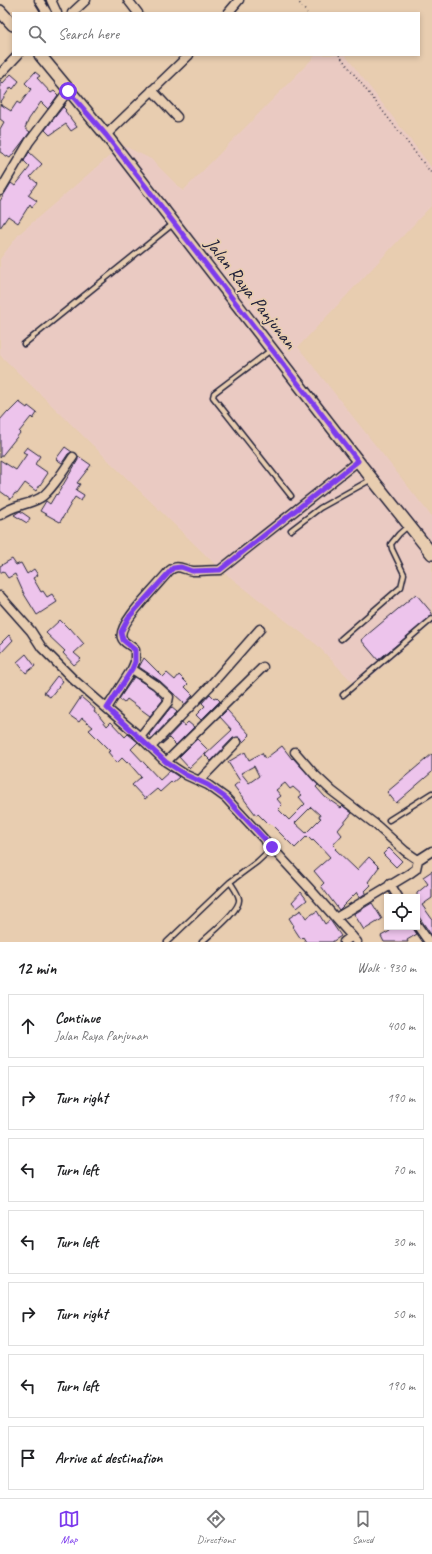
<!DOCTYPE html>
<html lang="en">
<head>
<meta charset="utf-8">
<style>
  :root { --surface:#fff; --page:#f6f6f6; --text:#202124; --muted:#757577; --line:#e0e0e0; --accent:#7c3aed }
  body { margin:0; font-family:Caveat,sans-serif; background:var(--page); color:var(--text) }
  .controls { position:absolute; right:12px; bottom:12px; display:grid; overflow:hidden; border-radius:0px; box-shadow:0 2px 6px #0003 }
  .controls button { width:36px; height:36px; display:grid; place-items:center; padding:0; border:0; border-bottom:1px solid var(--line); background:var(--surface); color:var(--text); font:20px sans-serif }
  .stop { position:absolute; width:12px; height:12px; margin:-9px; border:3px solid #7c3aed; border-radius:50%; background:#fff }
  .stop.end { background:#7c3aed; border-color:#fff; box-shadow:0 1px 4px #0008 }
  .list { margin:0; padding:0; list-style:none }
  h2 { display:flex; justify-content:space-between; align-items:center; height:52px; margin:0; padding:0 16px; font-size:17px }
  h2 small { font-size:13px; font-weight:400; color:var(--muted) }
  .list li { display:grid; grid-template-columns:26px 1fr auto; gap:12px; align-items:center; box-sizing:border-box; height:64px; margin:0 8px 8px; padding:0 8px; border:1px solid var(--line); border-radius:0px }
  .list b { display:block; font-size:15px; white-space:nowrap }
  .list p { margin:0; font-size:13px; white-space:nowrap; color:var(--muted) }
  .list em { font-size:13px; font-style:normal; color:var(--muted) }
  .icon { flex:none; width:22px; height:22px; fill:none; stroke:currentColor; stroke-width:2; stroke-linecap:round; stroke-linejoin:round }
  .map { position:relative; flex:none; width:432px; height:942px; overflow:hidden }
  .search { position:absolute; background:var(--surface); box-shadow:0 2px 6px #0003; left:12px; right:12px; top:12px; height:44px; display:flex; align-items:center; gap:10px; box-sizing:border-box; padding:0 14px; border-radius:0px; color:var(--muted); font-size:15px }
  .sheet { height:556px; background:var(--surface) }
  nav { display:flex; justify-content:space-around; align-items:center; box-sizing:border-box; height:56px; border-top:1px solid var(--line); background:var(--surface); font-size:11px; color:var(--muted) }
  nav a { display:grid; justify-items:center; gap:2px }
  nav .on { color:var(--accent) }
  .map>svg:first-child { display:block }
</style>
</head>
<body>
<div class="map">
<svg width="432" height="942" viewBox="0 0 432 942">
  <rect width="100%" height="100%" fill="#e8cdb0"/>
  <filter id="ink" filterUnits="userSpaceOnUse"><feTurbulence type="fractalNoise" baseFrequency=".025" numOctaves="2"/><feDisplacementMap in="SourceGraphic" scale="8" xChannelSelector="R" yChannelSelector="G"/><feConvolveMatrix kernelMatrix="1 2 1 2 8 2 1 2 1" color-interpolation-filters="sRGB"/></filter>
  <g filter="url(#ink)">
    <path fill="#eacac2" d="M316,55H345L432,168V205L298,347L432,517V624L358,688L317,645L221,570L0,355V259L19,234L122,145L151,159L183,191Z"/>
    <path fill="#edc4ec" stroke="#22223b" fill-rule="evenodd" d="M35,72L40,76L37,78L51,93L54,91L58,95L48,109L41,102L29,119L25,128L30,132L10,158L0,152V129L4,122L0,119V104L11,111L17,102L20,104L31,89L25,83Z
      M11,74L19,81L13,89L11,87L0,103V80L3,83Z
      M66,103L63,107L66,110L65,111L77,127L71,131L66,124L50,135L45,130Z
      M29,152L42,164L30,177L37,183L28,195L37,201L32,207L30,204L18,223L8,216L0,228V201L11,183L15,186L30,167L24,161Z
      M19,402L27,408L28,406L37,413L33,419L31,417L19,432L20,433L0,458V420L7,412L8,413Z
      M27,447L40,456L35,464L48,473L36,491L25,483L17,494L15,493L11,499L0,491V460L16,470L27,454L23,452Z
      M65,447L72,452L68,454L62,463L56,459Z
      M78,456L91,465L77,483L80,484L76,490L84,495L81,501L75,497L60,522L40,511L46,501L50,504L56,494L57,495L78,460Z
      M20,511L30,518L27,523L14,515Z
      M12,559L16,565L21,563L27,574L34,569L38,575L33,578L41,592L43,591L47,597L52,594L57,602L37,615L24,594L15,574L8,578L3,571L0,573V566Z
      M416,594L432,613V616L378,660L361,640Z
      M60,620L69,629L70,628L84,644L74,653L81,659L74,665L63,653L65,651L46,633Z
      M9,635L13,640L0,654V644Z
      M26,654L35,666L26,673L17,662Z
      M144,658L163,677L167,673L175,680L179,675L188,684L185,687L193,695L185,704L160,681L139,667Z
      M57,676L63,681L50,697L44,693Z
      M134,677L153,689L163,700L150,716L127,699L124,703L119,699Z
      M210,694L214,698L216,697L220,701L201,720L196,715L205,706L202,703Z
      M81,697L95,709L94,711L99,715V716L107,726L111,722L125,737L128,734L138,742L131,749L160,780L170,771L179,777L172,783L171,782L160,792L157,789L145,799L132,785L141,777L128,762L127,763L122,758L117,763L108,752L110,751L89,730L93,727L82,718L79,722L69,715Z
      M171,707L177,712L152,738L149,735Z
      M227,710L250,735L243,742L239,737L233,738L211,761L205,755L232,730L220,717Z
      M188,722L194,727L176,745L169,738L161,745L182,723L184,726Z
      M197,739L208,750L189,768L179,757Z
      M282,746L292,759L293,758L318,785L316,787L325,797L341,808L343,806L352,813L338,830L342,835L333,845L336,848L335,849L357,870L369,857L379,867L368,882L371,885L365,891L366,893L360,897L357,892L339,910L321,886L324,883L314,871L330,857L320,846H319L313,840L312,841L307,836L295,848L270,823L268,824L258,814L256,815L234,786L240,781L228,762L245,752L249,760L262,753L265,759ZM254,766L259,776L249,783L241,773ZM285,783L290,789L293,787L302,795L299,797L305,804L289,820L278,809L282,805L277,799L281,796L276,790ZM311,807L320,815L319,817L321,818L306,833L295,823Z
      M432,754V772L396,803L387,792Z
      M389,848L402,861L396,867L383,854Z
      M432,871V898L422,905L432,919V936L417,914V893L428,884L423,877Z
      M301,892L307,900L297,908L292,902Z
      M372,903L382,919L364,930L354,914Z
      M301,910L306,918L317,911L325,924L330,920L341,936L332,942H306L303,937L301,939L293,927L294,926L289,918Z
      M387,927H412L417,934L407,940L408,942H384L381,936L390,931Z"/>
    <g fill="none" stroke-linecap="round" stroke-linejoin="round">
      <defs>
        <path id="service" d="M24,344L173,224
          M271,350L214,393L213,397L291,496
          M291,530L320,508L372,479
          M341,639L401,587L404,574L392,549L391,544L399,534L408,526
          M343,695L432,619
          M389,820L432,793
          M167,942L230,882L257,862L272,848
          M202,942C210,934 241,910 239,899C238,893 233,887 230,882"/>
        <path id="minor" d="M39,0L47,13
          M51,0L57,13
          M128,0L138,13
          M72,13L86,0
          M228,13L239,0
          M0,74L18,55
          M152,90L177,117
          M106,135L189,55
          M0,191L29,142L68,91
          M0,515C15,504 26,506 40,498C50,493 66,467 73,457
          M0,596L31,631L42,648L74,680L140,737L166,762L186,775L208,785L226,798L309,888L357,942
          M132,669L156,685L169,697L168,702L140,737
          M107,708L132,669L135,662V650C132,645 124,644 122,638C116,625 160,583 169,571C178,563 183,570 193,571C202,571 211,570 220,570L358,461
          M151,747L209,687L260,629
          M295,752L315,775L332,791L375,824L405,851L418,860
          M166,762L263,667
          M199,781L237,742
          M390,884L398,897
          M336,918L409,874L416,869L418,860L432,851
          M417,925L429,942
          M344,942L352,936"/>
        <path id="secondary" d="M0,11L13,25
          M40,55L106,135L361,465L432,554"/>
      </defs>
      <use href="#service" stroke="#22223b" stroke-width="7"/>
      <use href="#minor" stroke="#22223b" stroke-width="11"/>
      <use href="#secondary" stroke="#22223b" stroke-width="14"/>
      <path stroke="#22223b" stroke-width="1.5" stroke-dasharray="1 3" stroke-linecap="butt" d="M297,0L307,13
        M339,55L432,174"/>
      <use href="#service" stroke="#e8cdb0" stroke-width="4"/>
      <use href="#minor" stroke="#e8cdb0" stroke-width="8"/>
      <use href="#secondary" stroke="#e8cdb0" stroke-width="11"/>
    </g>
  </g>
  <g fill="none" stroke-linecap="round" stroke-linejoin="round" filter="url(#ink)">
    <path stroke="#7c3aed" stroke-width="5" d="M68,91L106,135L358,461L220,570L192,571L181,567L173,568L129,617L121,632L123,640L135,650V662L132,669L107,708L166,762L186,775L208,785L226,798L272,847"/>
  </g>
  <g text-anchor="middle" dominant-baseline="central" stroke-width="3.5" stroke-linejoin="round" paint-order="stroke">
    <g font-size="19" fill="#22223b" stroke="#e8cdb0">
      <text transform="translate(251 293) rotate(52)">Jalan Raya Panjunan</text>
    </g>
  </g>
</svg>
<div class="controls">
<button><svg class="icon" aria-label="locate" viewBox="0 0 24 24"><circle cx="12" cy="12" r="6"/><path d="M12 2v4M12 18v4M2 12h4M18 12h4"/></svg></button>
</div>
<div class="stop" style="left:68px;top:91px"></div>
<div class="stop end" style="left:272px;top:847px"></div>
<div class="search"><svg class="icon" aria-label="search" viewBox="0 0 24 24"><circle cx="10" cy="10" r="6"/><path d="M15 15l6 6"/></svg>Search here</div>
</div>
<section class="sheet">
<h2>12 min<small>Walk · 930 m</small></h2>
<ul class="list">
<li><svg class="icon" aria-label="ahead" viewBox="0 0 24 24"><path d="M12 20V5M6 11l6-6 6 6"/></svg><div><b>Continue</b><p>Jalan Raya Panjunan</p></div><em>400 m</em></li>
<li><svg class="icon" aria-label="right" viewBox="0 0 24 24"><path d="M7 20v-9h11M14 6l5 5-5 5"/></svg><div><b>Turn right</b></div><em>190 m</em></li>
<li><svg class="icon" aria-label="left" viewBox="0 0 24 24"><path d="M17 20v-9H6M10 6l-5 5 5 5"/></svg><div><b>Turn left</b></div><em>70 m</em></li>
<li><svg class="icon" aria-label="left" viewBox="0 0 24 24"><path d="M17 20v-9H6M10 6l-5 5 5 5"/></svg><div><b>Turn left</b></div><em>30 m</em></li>
<li><svg class="icon" aria-label="right" viewBox="0 0 24 24"><path d="M7 20v-9h11M14 6l5 5-5 5"/></svg><div><b>Turn right</b></div><em>50 m</em></li>
<li><svg class="icon" aria-label="left" viewBox="0 0 24 24"><path d="M17 20v-9H6M10 6l-5 5 5 5"/></svg><div><b>Turn left</b></div><em>190 m</em></li>
<li><svg class="icon" aria-label="arrive" viewBox="0 0 24 24"><path d="M6 21V4h12l-3 4 3 4H6"/></svg><div><b>Arrive at destination</b></div></li>
</ul>
</section>
<nav>
<a class="on"><svg class="icon" aria-label="map" viewBox="0 0 24 24"><path d="M3 6l6-2 6 2 6-2v14l-6 2-6-2-6 2zM9 4v14M15 6v14"/></svg>Map</a>
<a><svg class="icon" aria-label="directions" viewBox="0 0 24 24"><path d="M12 3l9 9-9 9-9-9zM9 14v-3h6M13 9l2 2-2 2"/></svg>Directions</a>
<a><svg class="icon" aria-label="saved" viewBox="0 0 24 24"><path d="M7 4h10v16l-5-4-5 4z"/></svg>Saved</a>
</nav>
</body>
</html>
